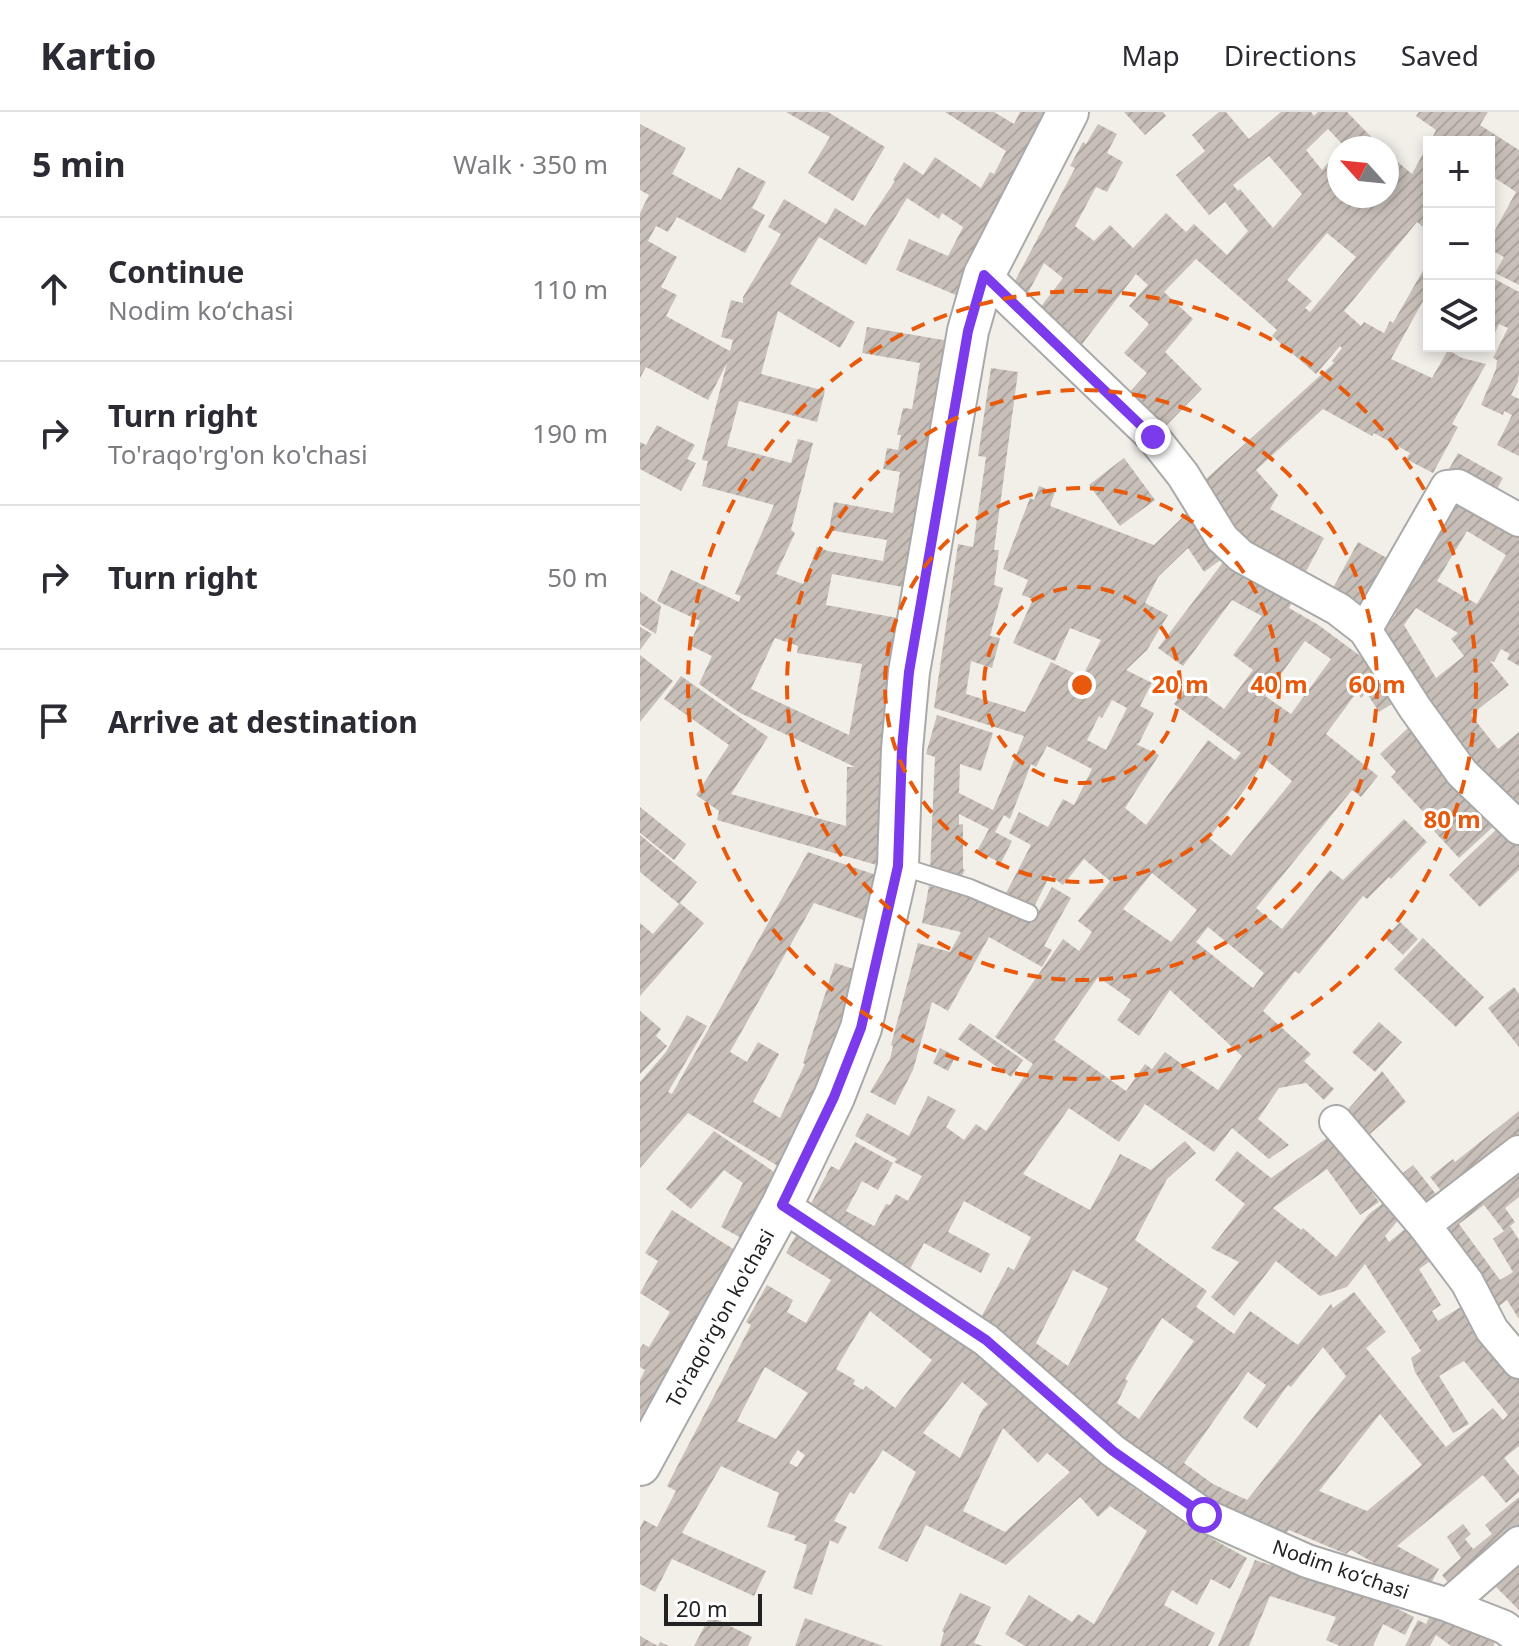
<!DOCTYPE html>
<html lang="en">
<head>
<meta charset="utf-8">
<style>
  :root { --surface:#fff; --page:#f2f2f3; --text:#2b2b33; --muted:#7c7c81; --line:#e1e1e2 }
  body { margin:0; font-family:"Noto Sans",sans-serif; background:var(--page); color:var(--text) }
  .controls { position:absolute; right:24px; top:24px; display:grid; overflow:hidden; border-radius:0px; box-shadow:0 4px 12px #0003 }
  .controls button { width:72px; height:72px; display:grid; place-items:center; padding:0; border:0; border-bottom:2px solid var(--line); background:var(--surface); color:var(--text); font:40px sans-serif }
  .compass { position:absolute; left:687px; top:24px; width:72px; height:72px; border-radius:50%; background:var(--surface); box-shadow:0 4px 12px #0003; rotate:297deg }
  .scale { position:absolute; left:24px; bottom:20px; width:98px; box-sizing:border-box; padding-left:8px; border:4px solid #222; border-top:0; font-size:22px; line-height:28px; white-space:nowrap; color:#222; -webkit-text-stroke:6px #fff; paint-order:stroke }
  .stop { position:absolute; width:24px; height:24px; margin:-18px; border:6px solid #7c3aed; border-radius:50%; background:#fff }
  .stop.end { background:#7c3aed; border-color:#fff; box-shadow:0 2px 8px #0008 }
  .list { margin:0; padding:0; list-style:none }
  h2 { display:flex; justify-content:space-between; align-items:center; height:104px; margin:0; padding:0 32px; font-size:34px }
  h2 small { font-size:26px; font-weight:400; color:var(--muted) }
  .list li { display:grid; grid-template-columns:52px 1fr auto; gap:24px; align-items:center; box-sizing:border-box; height:144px; padding:0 32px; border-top:2px solid var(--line) }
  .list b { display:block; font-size:30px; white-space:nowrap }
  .list p { margin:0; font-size:26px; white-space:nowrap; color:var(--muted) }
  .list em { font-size:26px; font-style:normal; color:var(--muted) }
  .icon { flex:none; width:44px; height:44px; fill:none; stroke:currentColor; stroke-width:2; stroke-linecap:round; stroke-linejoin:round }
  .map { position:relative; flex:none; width:879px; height:1534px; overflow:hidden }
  header { display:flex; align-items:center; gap:48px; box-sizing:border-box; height:112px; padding:0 40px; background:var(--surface); border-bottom:2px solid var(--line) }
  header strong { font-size:38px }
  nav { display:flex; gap:44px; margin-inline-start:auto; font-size:28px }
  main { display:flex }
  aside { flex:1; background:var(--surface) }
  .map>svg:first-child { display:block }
</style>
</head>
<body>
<header>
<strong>Kartio</strong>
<nav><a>Map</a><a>Directions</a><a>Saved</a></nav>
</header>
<main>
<aside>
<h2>5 min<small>Walk · 350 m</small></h2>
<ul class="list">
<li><svg class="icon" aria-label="ahead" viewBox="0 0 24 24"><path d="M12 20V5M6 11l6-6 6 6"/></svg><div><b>Continue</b><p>Nodim koʻchasi</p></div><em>110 m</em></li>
<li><svg class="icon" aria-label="right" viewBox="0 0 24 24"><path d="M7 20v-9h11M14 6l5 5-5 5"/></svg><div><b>Turn right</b><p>To'raqo'rg'on ko'chasi</p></div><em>190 m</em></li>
<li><svg class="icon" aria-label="right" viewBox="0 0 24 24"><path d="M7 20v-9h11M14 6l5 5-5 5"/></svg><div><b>Turn right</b></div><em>50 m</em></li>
<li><svg class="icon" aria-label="arrive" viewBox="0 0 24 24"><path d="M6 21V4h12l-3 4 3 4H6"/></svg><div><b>Arrive at destination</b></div></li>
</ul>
</aside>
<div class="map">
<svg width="879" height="1534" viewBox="0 0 879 1534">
  <defs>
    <pattern id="building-hatch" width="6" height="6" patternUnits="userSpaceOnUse" patternTransform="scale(2)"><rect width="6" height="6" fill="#c7bfb8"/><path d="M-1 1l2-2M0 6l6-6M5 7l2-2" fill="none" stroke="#aba49e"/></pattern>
  </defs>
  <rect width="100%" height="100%" fill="#f2efe9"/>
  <path fill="url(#building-hatch)" fill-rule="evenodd" d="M146,0H188L245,35L213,89L168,61L190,25Z
    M305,0H354L374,12L380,0H408L316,183L256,158L269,127L308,144L323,115L302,101L299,107L267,86L226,153L179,125L150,172L215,210L200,236L138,199L121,262L185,279L177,310L99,289L87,334L151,351L158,327L173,331L151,418L155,421L136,462L163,472L177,435L188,439L243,449L247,428L189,418L194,390L253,401L260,360L243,357L247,336L258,338L261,323H257L263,296L272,297L280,251L222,241L227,215L309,229L268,476L192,462L186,493L263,507L254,580L240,655H245L244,755L77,708L79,699L56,683L89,633L24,587L41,564L128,625L91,682L206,714L207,655H215L100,601L59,572L72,544L49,533L60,509L17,489L31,458L99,490L101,484L95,482L134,393L62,374L68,349L62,348L87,251L68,288L6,255L0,266V101L9,83L0,78V12L46,36L32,62L81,88L98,55L126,70L112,96L125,103L105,141L37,105L28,120L16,114L8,129L37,145L21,175L37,183L26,204L90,239L93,228L81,225L91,188L103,191V185L141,122L128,115L144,87L186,112L195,96L225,114L255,69L253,68L264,50L283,63L295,45L341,76L350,60L354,62L366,39ZM135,526L158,534L157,541L222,552L209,623L111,577Z
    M484,0H523L526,4L505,23Z
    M579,0H586L609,27L641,0H671L674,4L678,0H707L742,36H701L703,33L688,17L666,38L682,58L699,38V84H747V41L772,62L789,31V120L777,110L704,199L721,214L724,210L744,221L750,209L753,211L789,148V178L751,247L792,266L808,238L822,246L846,252L812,312L818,315L793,361L766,347L770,341L734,321L732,324L683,297L616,358L638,383L630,397L684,426L662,467L608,438L582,409L566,367L694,251L692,249L702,236L700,234L676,262L632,224L637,218L556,147L524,180L553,207L525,240L562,277L522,318L487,283L507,261L484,241L509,212L489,194L508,173L496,162L439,236L399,197L423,166L404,151L383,190L368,182L435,56L430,54L443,30L446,32L458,12L477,22L467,41L483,50L467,80L456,75L435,114L454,129L470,113L493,136L526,101L546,120L554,112L587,143L608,119L585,90L569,103L536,63L565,39L552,23ZM629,44L662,82L633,116L600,77L598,79L593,73ZM687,121L716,145L670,200L665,196L672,189L647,168Z
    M779,0H848L840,13L879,38V173L855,161L864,145L849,137V129L876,80L849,62V30H790L796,18L776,4Z
    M849,164L879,180V259L878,270L871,283L879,287V344L857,333L872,303L864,299L863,303L841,293L856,257L857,248L853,246L868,216L859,212L854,223L849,220Z
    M351,256L378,260L354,438H359L354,473L363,476L350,524L360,526L352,556L331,549L326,582L385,600L411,550L442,565L461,528L430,516L415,549L373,531L393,487L382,483L388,468L363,457L390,386L394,388L399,374L415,380L410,394L514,433L549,399L582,447L564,460L548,436L518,465L505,491L528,503L507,538L486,558L512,571L500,594L514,601L499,631L496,632L519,643L485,696L506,713L568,628L595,648L601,641L534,592L549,571L584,597L613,558L593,543L622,504L592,488L543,554L518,536L584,449L654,486L649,496L677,512L738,557L758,588L739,600L726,580L721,586L717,580L686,622L738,664L721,685L712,678L616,796L642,817L690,758L703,768L764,707L787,730L751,767L749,765L727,787L723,784L659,862L655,859L623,899L671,942L664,949L694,977L684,988L666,971L639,976L618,1007L649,1033L629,1047L592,1016L574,1040L505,992L479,1030L429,996L383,1062L450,1098L480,1042L511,1058L545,1029L556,1041L527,1067L495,1128L567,1179L556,1195L594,1222L610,1199L658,1233L691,1192L693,1196L714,1180L746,1220L726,1236L806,1335L853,1296L863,1308L868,1303L824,1249L799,1264L829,1312L813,1321L775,1260L771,1246L781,1239L725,1152L707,1175L680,1184L636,1149L594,1204L571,1185L599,1150L571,1136L605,1092L575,1068L597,1039L631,1066L691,1023L739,1090L720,1103L687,1057L633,1096L661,1118L663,1116L696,1145L729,1102L747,1088L760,1106L745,1124L749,1130L770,1113L796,1145L779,1157L801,1193L792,1199L798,1209L829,1190L879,1265V1334L864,1346L879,1364V1380L866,1391L843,1363L757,1434L799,1457L786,1480L711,1438L706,1442L649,1418L642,1426L563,1391L337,1213L368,1155L374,1158L391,1125L324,1089L308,1120L350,1142L341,1161L284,1131L263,1170L165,1103L191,1054L199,1058L215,1030L253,1051L238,1078L222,1069L206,1099L234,1114L246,1092L250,1093L256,1082L268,1089L282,1064L254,1050L257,1047L215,1024L227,1001L269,1024L288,984L316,998L306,1015L324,1028L336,1012L346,1019L393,952L355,925L423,827L439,839L452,820L438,809L470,769L444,747L423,773L410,763L392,799L364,785L391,733L369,721L379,700L408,715L423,687L434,693L452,657L407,634L396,655L391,652L370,707L364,703L355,720L372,729L361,751L337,739L349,717L319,702V713L323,712V757L325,758L318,771L290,757L295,645L286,642L297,603L353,621L341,659L320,652L319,681L353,698L384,624L294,596L318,432L333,435L346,345L338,344ZM665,529L691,547L651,602L625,584ZM472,588L487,596L466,638L447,628L459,604L462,606ZM626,648L652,669L591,744L569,726ZM512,761L557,798L531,830L483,797ZM568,815L624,861L613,876L556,830ZM458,865L491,888L477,908L499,924L530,878L602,944L578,978L525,940L512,957L505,952L486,979L414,928ZM433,1158L468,1176L428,1254L396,1231ZM522,1206L554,1229L499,1307L477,1291L488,1269L485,1267ZM683,1235L706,1264L607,1388L573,1372L544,1351L608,1260L626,1273L603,1306L617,1316L648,1273L651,1275ZM740,1302L782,1353L727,1399L679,1379Z
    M17,313L55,333L47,347L56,351L41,379L0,357V330L6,333Z
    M818,341L863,366L850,390L805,364Z
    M484,346L515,388L480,414L449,373Z
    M811,381L879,422V554L867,547L870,542L861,537L854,550L850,549L869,573L831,603L858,637L879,620V710L737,528L756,502L743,494ZM827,419L866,443L837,492L797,469ZM776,496L818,521L811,527L824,544L796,566L764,513Z
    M718,430L758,452L732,498L693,476Z
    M0,480L21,494L16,522L0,512Z
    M0,515L12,522L0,538Z
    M0,543L33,569L0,610Z
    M768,616L855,713L819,746L794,719L802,711L791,699L786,703L751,665L756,660L740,642Z
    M0,695L46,732L34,748L0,721Z
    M862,712L879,729V758L840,795L809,763Z
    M0,723L57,770L39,792L0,760Z
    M168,740L245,766L238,813L174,791L90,940L107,950L118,930L139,942L113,990L140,1006L165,952L163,951L195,851L220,859L187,962L143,1057L48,1001L0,1056V970L26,940L47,903L67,914L28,980L32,982Z
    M289,774L340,785L338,788L392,811L412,775L431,786L404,834L412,838L402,855L349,825L308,899L292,890L273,958L255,993L230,980L250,947L253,934L251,933L278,831L310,840L321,820L282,811Z
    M40,791L64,811L0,884V811L13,822Z
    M760,810L778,827L763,843L745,826Z
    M783,826L844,885L816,915L754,857Z
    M874,875L879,882V935L848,896Z
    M0,899L21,917L16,924L27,934L0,962Z
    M739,910L762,930L735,960L712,940Z
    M330,911L383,948L371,965L318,927Z
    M300,936L316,944L308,959L293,951Z
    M742,959L766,990L720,1031L702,1004Z
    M879,999V1035L810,1090L790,1065L813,1047L815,1050Z
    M74,1019L140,1064L107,1129L81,1115L103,1071L84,1058L51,1097L26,1077Z
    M879,1051V1085L865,1096L875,1110L870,1114L879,1128V1207L867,1188L856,1196L794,1114ZM844,1093L864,1119L853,1127L873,1160L860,1168L819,1112Z
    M773,1053L803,1091L784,1106L754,1068Z
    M32,1098L101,1142L0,1313V1268L5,1258L0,1255V1237L3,1232L9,1235L30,1200L0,1181L18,1149L5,1141Z
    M159,1118L288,1196L493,1372L491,1374L549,1414L607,1446L590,1477L571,1467L557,1493L532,1478L524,1493L575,1521L568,1534H385L365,1522L389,1483L432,1510L438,1502L454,1512L507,1419L470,1394L458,1405L440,1385L366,1453L286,1413L267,1450L238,1436L276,1360L243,1338L214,1382L210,1380L194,1409L207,1415L198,1432L190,1428L172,1483L153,1476L167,1433L154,1428L156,1424L127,1415L139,1381L81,1354L42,1421L126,1459L114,1484L32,1447L15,1480L0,1472V1416L4,1408L17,1415L36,1379L27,1374L111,1213L106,1210L127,1173L153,1188L147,1200L166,1211L191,1168L146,1141ZM230,1199L292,1248L255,1296L226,1274L223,1278L213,1272L215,1268L196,1257ZM125,1255L168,1281L136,1327L97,1309ZM322,1270L348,1292L342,1298L320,1346L283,1321ZM363,1316L398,1351L407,1341L430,1360L365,1420L323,1399ZM158,1338L165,1343L157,1355L149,1351Z
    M879,1385V1423L813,1477L802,1463L821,1446L807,1425L823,1412L831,1422L825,1427L833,1437L852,1422L845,1413Z
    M879,1440V1498L848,1467Z
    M615,1448L738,1487L774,1505L765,1523L743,1512L733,1534H700L686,1528L696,1505L630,1484L609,1534H578Z
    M320,1481L351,1495L334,1531L343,1534H300L304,1520L302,1519Z
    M807,1503L830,1519L834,1513L856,1529L853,1534H811L796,1523L790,1534H765L778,1508L786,1512L790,1504L802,1510Z
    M70,1504L112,1525L108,1534H54Z
    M165,1506L243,1534H155Z
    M0,1524L18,1534L20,1530L29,1534H0Z"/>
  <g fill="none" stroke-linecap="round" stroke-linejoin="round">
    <defs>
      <path id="service" d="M260,754L330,776L389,801"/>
      <path id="minor" d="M344,163L513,325L543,363L582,426L601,444L698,497L725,518L775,596L822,661L879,716
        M725,518L807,375L818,374L879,408
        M696,1010L784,1113L827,1170L852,1218L879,1250
        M142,1093L346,1228L473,1339L564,1403L667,1449L808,1493L864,1515L879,1526
        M784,1113L879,1040
        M808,1493L879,1431"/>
      <path id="tertiary" d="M0,1353L142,1093L194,985L221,916L258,754L262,637L269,560L328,219L344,163L428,0"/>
    </defs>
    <use href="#service" stroke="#a9a9a9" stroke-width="20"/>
    <use href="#minor" stroke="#a9a9a9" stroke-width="36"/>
    <use href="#tertiary" stroke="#a9a9a9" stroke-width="44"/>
    <use href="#service" stroke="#fff" stroke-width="16"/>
    <use href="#minor" stroke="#fff" stroke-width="32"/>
    <use href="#tertiary" stroke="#fff" stroke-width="40"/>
  </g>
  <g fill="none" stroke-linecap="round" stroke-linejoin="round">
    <path stroke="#7c3aed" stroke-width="10" d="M513,325L344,163L328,219L269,560L262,637L258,754L221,916L194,985L142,1093L346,1228L473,1339L564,1403"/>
  </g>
  <g fill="none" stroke="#e8590c" stroke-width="4" stroke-dasharray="14 10">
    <circle cx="442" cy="573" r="98"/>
    <circle cx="442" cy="573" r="197"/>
    <circle cx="442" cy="573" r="295"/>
    <circle cx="442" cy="573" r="394"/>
  </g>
  <g text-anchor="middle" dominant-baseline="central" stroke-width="6" stroke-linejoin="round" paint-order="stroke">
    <g font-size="20" fill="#222" stroke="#fff">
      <text transform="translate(80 1206) rotate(-61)">To'raqo'rg'on ko'chasi</text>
      <text transform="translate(701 1457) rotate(19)">Nodim koʻchasi</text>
    </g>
  </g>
  <circle cx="442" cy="573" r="12" fill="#e8590c" stroke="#fff" stroke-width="4"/>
  <g font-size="24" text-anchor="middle" font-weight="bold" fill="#e8590c" stroke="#fff" stroke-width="6" stroke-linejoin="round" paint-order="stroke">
    <text x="540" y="581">20 m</text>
    <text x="639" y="581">40 m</text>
    <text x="737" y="581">60 m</text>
    <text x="812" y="716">80 m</text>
  </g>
</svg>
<div class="controls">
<button>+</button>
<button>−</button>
<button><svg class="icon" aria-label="layers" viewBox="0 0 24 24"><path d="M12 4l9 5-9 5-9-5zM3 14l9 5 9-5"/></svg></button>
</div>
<svg class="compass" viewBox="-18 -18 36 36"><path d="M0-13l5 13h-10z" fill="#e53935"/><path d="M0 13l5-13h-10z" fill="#7c7c81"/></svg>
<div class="scale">20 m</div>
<div class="stop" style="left:564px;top:1403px"></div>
<div class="stop end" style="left:513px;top:325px"></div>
</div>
</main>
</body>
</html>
